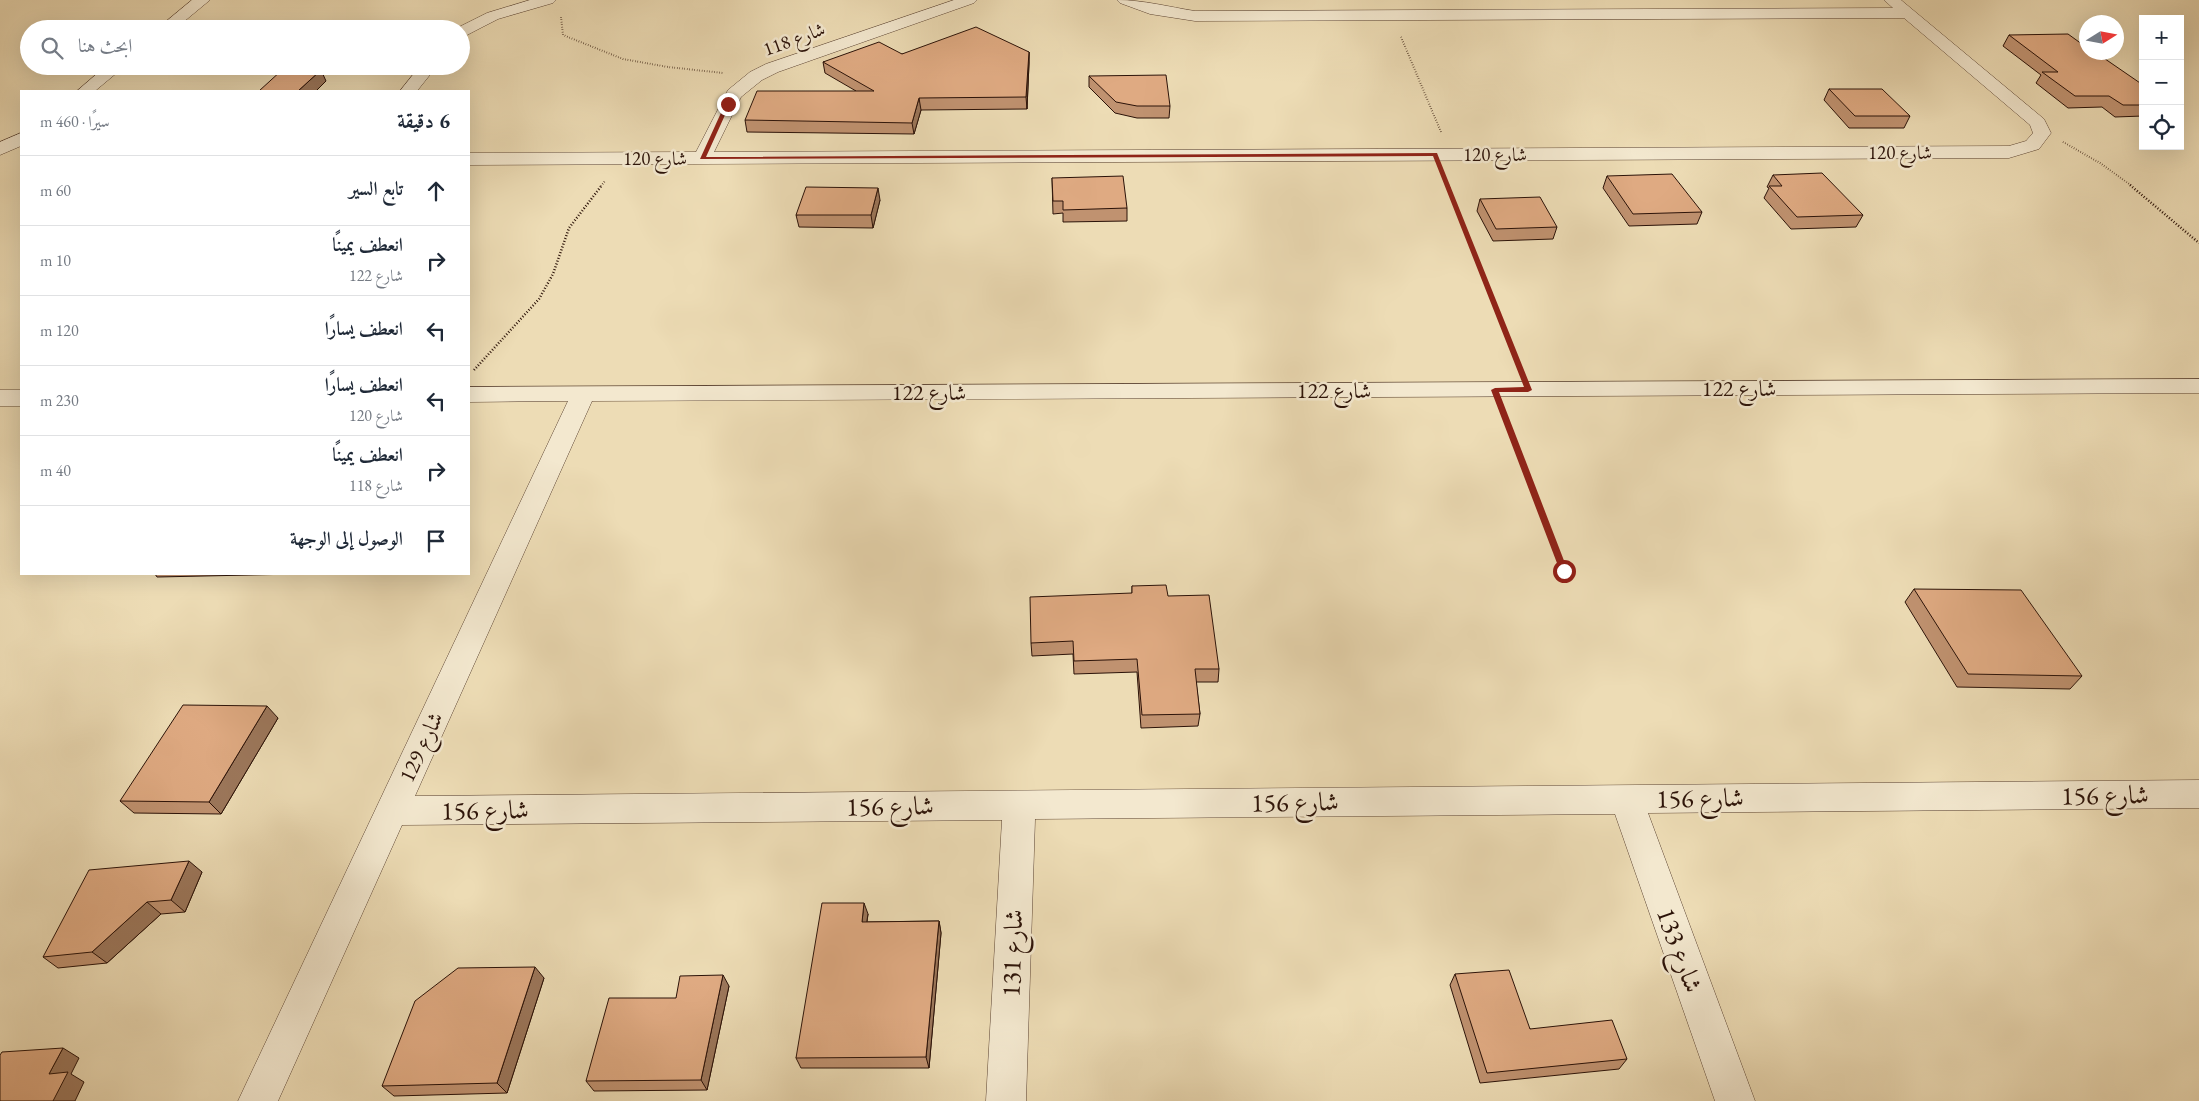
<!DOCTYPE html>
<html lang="ar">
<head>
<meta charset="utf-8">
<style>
  :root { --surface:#fff; --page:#f6f6f7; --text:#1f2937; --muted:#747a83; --line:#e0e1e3 }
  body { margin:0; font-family:"EB Garamond",Amiri,serif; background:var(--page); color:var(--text); direction:rtl }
  .controls { position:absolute; right:15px; top:15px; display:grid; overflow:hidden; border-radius:0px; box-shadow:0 5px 20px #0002 }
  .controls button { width:45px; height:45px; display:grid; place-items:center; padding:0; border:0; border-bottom:1px solid var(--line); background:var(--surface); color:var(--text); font:25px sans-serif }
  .compass { position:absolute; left:2079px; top:15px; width:45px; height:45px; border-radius:50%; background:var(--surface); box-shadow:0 5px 20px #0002; rotate:79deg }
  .stop { position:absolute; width:15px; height:15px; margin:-11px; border:4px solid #8f2418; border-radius:50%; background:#fff }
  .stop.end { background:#8f2418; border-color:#fff; box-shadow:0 1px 5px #0008 }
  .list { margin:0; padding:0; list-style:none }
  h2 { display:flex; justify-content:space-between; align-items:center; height:65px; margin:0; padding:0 20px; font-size:21px }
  h2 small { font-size:16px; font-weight:400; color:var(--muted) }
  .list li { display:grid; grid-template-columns:32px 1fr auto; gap:15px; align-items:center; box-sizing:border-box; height:70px; padding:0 20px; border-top:1px solid var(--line) }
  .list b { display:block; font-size:19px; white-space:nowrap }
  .list p { margin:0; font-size:16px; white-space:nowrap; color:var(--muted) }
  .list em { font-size:16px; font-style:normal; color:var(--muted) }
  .icon { flex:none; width:28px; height:28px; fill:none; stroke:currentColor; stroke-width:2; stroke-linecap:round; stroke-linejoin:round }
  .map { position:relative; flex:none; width:2199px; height:1101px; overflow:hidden; direction:ltr }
  .search { position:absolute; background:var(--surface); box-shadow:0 5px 20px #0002; left:20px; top:20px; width:450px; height:55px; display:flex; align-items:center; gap:12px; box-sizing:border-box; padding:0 18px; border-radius:28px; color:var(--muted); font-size:19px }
  .panel { position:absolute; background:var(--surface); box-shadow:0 5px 20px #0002; left:20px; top:90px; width:450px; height:485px; border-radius:0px; direction:rtl }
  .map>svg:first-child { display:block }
</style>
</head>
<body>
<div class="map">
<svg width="2199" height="1101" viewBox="0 0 2199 1101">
  <rect width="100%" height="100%" fill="#eddcb5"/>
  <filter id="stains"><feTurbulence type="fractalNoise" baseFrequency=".004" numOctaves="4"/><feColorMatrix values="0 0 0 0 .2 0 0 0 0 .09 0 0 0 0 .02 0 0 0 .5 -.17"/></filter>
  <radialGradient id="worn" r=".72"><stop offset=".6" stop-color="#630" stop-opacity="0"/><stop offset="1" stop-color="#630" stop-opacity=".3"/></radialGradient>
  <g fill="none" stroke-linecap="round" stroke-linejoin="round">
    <defs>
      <path id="minor" d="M192,0H210L175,29H157Z
        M530,0H556L553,3L498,19L467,35L461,37V29H455L487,13Z
        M954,0H977L974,3L778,72L762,80L741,97L714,152L2009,146L2026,141L2033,133L2030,125L1904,18L1195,21L1150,14L1120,3L1117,0C1144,0 1169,7 1195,11L1893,8L1884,0H1901L2044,119L2051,133L2039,149L2009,158L469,165V153L696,152L728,90L750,72L766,64Z
        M106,66H125L95,91H77Z
        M420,66H437L417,91H400Z
        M21,133V146L0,155V142Z
        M2199,379V393L592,401L415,796L2199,780V808L1648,813L1755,1101H1715L1615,814L1035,819L1026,1101H986L1002,820L402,825L278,1101H238L568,401L469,402V387Z
        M0,390H21V406H0Z"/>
    </defs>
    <use href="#minor" stroke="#5c4433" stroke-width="1"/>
    <path stroke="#2b1208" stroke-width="2" stroke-dasharray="0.5 2" stroke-linecap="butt" d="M561,17L563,35L623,59L668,67L723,73
      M1401,37L1441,132
      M2063,142L2100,163L2132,186
      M1444,176L1448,186
      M601,186L605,181"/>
    <path stroke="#2b1208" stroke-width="2.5" stroke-dasharray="1 2" stroke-linecap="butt" d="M1448,185L1519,366
      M2130,185L2199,243
      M474,370L539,299L553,274L569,228L602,185
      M1504,413L1507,422"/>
    <path stroke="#2b1208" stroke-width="3" stroke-dasharray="1 2.5" stroke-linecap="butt" d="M1507,421L1564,571"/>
    <use href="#minor" fill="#f3e8cf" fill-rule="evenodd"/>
  </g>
  <path fill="#c09270" stroke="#2b1208" d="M2009,35L2143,85V116L2115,117L2102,107L2068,108L2036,83L2041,75L2003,46Z
    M1029,52V63L1027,109L921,110L914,134L747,132L745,120L856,91L825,73L823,62L902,54Z
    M1089,76L1170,106L1169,118H1137L1115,113L1089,87Z
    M1829,89L1910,116L1904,128H1849L1824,100Z
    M1773,175L1863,215L1856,227L1791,229L1764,198L1769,188L1767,187Z
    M1607,176L1702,212L1697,224L1629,226L1603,188Z
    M1052,178L1127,208V221L1063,222V213L1053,214Z
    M1480,199L1557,227L1553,239L1493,241L1477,211Z
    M880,200L873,228L799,227L796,215Z
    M155,574H297L157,577Z
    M1132,586L1168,596L1219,669L1218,682H1196L1200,714L1198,726L1141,728L1137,672L1074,674L1073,654L1032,656L1031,643L1132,593Z
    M1914,589L2082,676L2070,689L1957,687L1905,602Z
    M278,718L221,814L134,813L120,801Z
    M202,872L185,912L161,914L107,963L58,968L43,957Z
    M868,914L867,922L939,921L941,933L929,1068H801L796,1058Z
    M1455,974L1530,1029L1627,1059L1619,1069L1480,1083L1450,985Z
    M544,978L507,1093L394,1096L382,1086Z
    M729,986L707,1090L594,1091L586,1081L676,998Z"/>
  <path fill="#9c775b" stroke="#2b1208" d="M1029,52V63L1027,109L1026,97Z
    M321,70L326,81L316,91H298Z
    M919,98L921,110L914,134L912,123Z
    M878,188L880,200L873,228L871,215Z
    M267,706L278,718L221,814L209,802Z
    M189,861L202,872L185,912L171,900Z
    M147,902L161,914L107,963L92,952Z
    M864,903L868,914L865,933L862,922Z
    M939,921L941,933L929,1068L926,1057Z
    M535,967L544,978L507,1093L497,1083Z
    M723,975L729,986L707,1090L701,1080Z
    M63,1048L79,1058L71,1074L84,1082L75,1101H53L49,1074Z"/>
  <path fill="#dfaa82" stroke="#2b1208" d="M976,27L1029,52L1026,97L919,98L912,123L745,120L757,91H874L823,62L879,42L902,54Z
    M2068,34L2086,47V52H2095L2143,85V105H2123L2109,96H2075L2042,72H2058L2009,35Z
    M282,70H321L298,91H259Z
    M1166,75L1170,106H1137L1116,102L1089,76Z
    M1829,89H1882L1910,116H1855Z
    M1822,173L1863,215L1797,217L1769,186H1782L1773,175Z
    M1672,174L1702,212L1633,214L1607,176Z
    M1123,176L1127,208L1063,210V201H1053L1052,178Z
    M806,187L878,188L871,215H796Z
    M1540,197L1557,227L1496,229L1480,199Z
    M1166,585L1168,596L1209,595L1219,669H1195L1200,714L1142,715L1137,659L1074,661L1073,641L1031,643L1030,597L1132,593V586Z
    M1914,589L2021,590L2082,676L1968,674Z
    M183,705L267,706L209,802L120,801Z
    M189,861L171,900L147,902L92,952L43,957L89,870Z
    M822,903H864L862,922L939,921L926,1057L796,1058Z
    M535,967L497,1083L382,1086L415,1001L458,968Z
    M1509,970L1530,1029L1612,1020L1627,1059L1487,1073L1455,974Z
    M723,975L701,1080L586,1081L609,998H676L680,976Z
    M63,1048L49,1074L68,1072L53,1101H0V1055L2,1052Z"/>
  <path fill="#8f2418" d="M728,102L730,104L706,157L1437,153L1532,390L1528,392H1499L1568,571L1564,574L1560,571L1491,390L1495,388L1524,387L1433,156L700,159L725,104Z"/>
  <g text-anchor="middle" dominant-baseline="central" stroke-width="5" stroke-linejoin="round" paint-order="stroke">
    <g font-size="19" fill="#2b1208" stroke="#f3e8cf">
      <text transform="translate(794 39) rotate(-20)">شارع 118</text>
      <text x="1900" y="152">شارع 120</text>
      <text x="1495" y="154">شارع 120</text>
      <text x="655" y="158">شارع 120</text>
    </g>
    <g font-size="22" fill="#2b1208" stroke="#f3e8cf">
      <text x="1739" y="388">شارع 122</text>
      <text x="1334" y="390">شارع 122</text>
      <text x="929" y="392">شارع 122</text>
      <text transform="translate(421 747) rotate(-65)">شارع 129</text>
    </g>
    <g font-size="26" fill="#2b1208" stroke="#f3e8cf">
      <text transform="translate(2105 795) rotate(-1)">شارع 156</text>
      <text transform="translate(1700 798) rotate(-1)">شارع 156</text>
      <text transform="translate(1295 802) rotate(-1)">شارع 156</text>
      <text transform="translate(890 806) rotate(-1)">شارع 156</text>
      <text transform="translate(485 810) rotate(-1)">شارع 156</text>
      <text transform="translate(1680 950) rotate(70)">شارع 133</text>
      <text transform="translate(1012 953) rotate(-88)">شارع 131</text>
    </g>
  </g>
  <rect width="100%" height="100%" filter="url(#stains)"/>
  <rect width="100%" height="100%" fill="url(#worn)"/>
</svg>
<div class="controls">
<button>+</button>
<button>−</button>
<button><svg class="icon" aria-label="locate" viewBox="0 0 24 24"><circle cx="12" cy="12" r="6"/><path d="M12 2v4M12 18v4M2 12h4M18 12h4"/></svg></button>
</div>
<svg class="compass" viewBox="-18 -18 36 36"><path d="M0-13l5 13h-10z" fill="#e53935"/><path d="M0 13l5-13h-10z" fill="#747a83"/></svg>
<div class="stop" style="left:1564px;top:571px"></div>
<div class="stop end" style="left:728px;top:104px"></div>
<div class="search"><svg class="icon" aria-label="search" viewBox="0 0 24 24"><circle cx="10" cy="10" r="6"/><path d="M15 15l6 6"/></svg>ابحث هنا</div>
<section class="panel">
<h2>6 دقيقة<small>سيرًا · 460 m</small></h2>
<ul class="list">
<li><svg class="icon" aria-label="ahead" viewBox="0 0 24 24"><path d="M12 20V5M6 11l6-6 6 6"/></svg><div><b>تابع السير</b></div><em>60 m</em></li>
<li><svg class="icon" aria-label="right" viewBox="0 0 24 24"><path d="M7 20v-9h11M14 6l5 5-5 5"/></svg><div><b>انعطف يمينًا</b><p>شارع 122</p></div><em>10 m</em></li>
<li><svg class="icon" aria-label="left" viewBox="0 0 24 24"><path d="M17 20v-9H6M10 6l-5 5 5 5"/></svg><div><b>انعطف يسارًا</b></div><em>120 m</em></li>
<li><svg class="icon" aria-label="left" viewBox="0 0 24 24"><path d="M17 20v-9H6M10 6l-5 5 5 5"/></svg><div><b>انعطف يسارًا</b><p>شارع 120</p></div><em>230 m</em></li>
<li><svg class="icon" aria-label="right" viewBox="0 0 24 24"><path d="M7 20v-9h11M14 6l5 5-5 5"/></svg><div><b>انعطف يمينًا</b><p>شارع 118</p></div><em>40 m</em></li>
<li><svg class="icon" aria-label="arrive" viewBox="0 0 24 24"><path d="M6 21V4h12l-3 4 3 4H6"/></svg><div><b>الوصول إلى الوجهة</b></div></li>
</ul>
</section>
</div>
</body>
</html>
